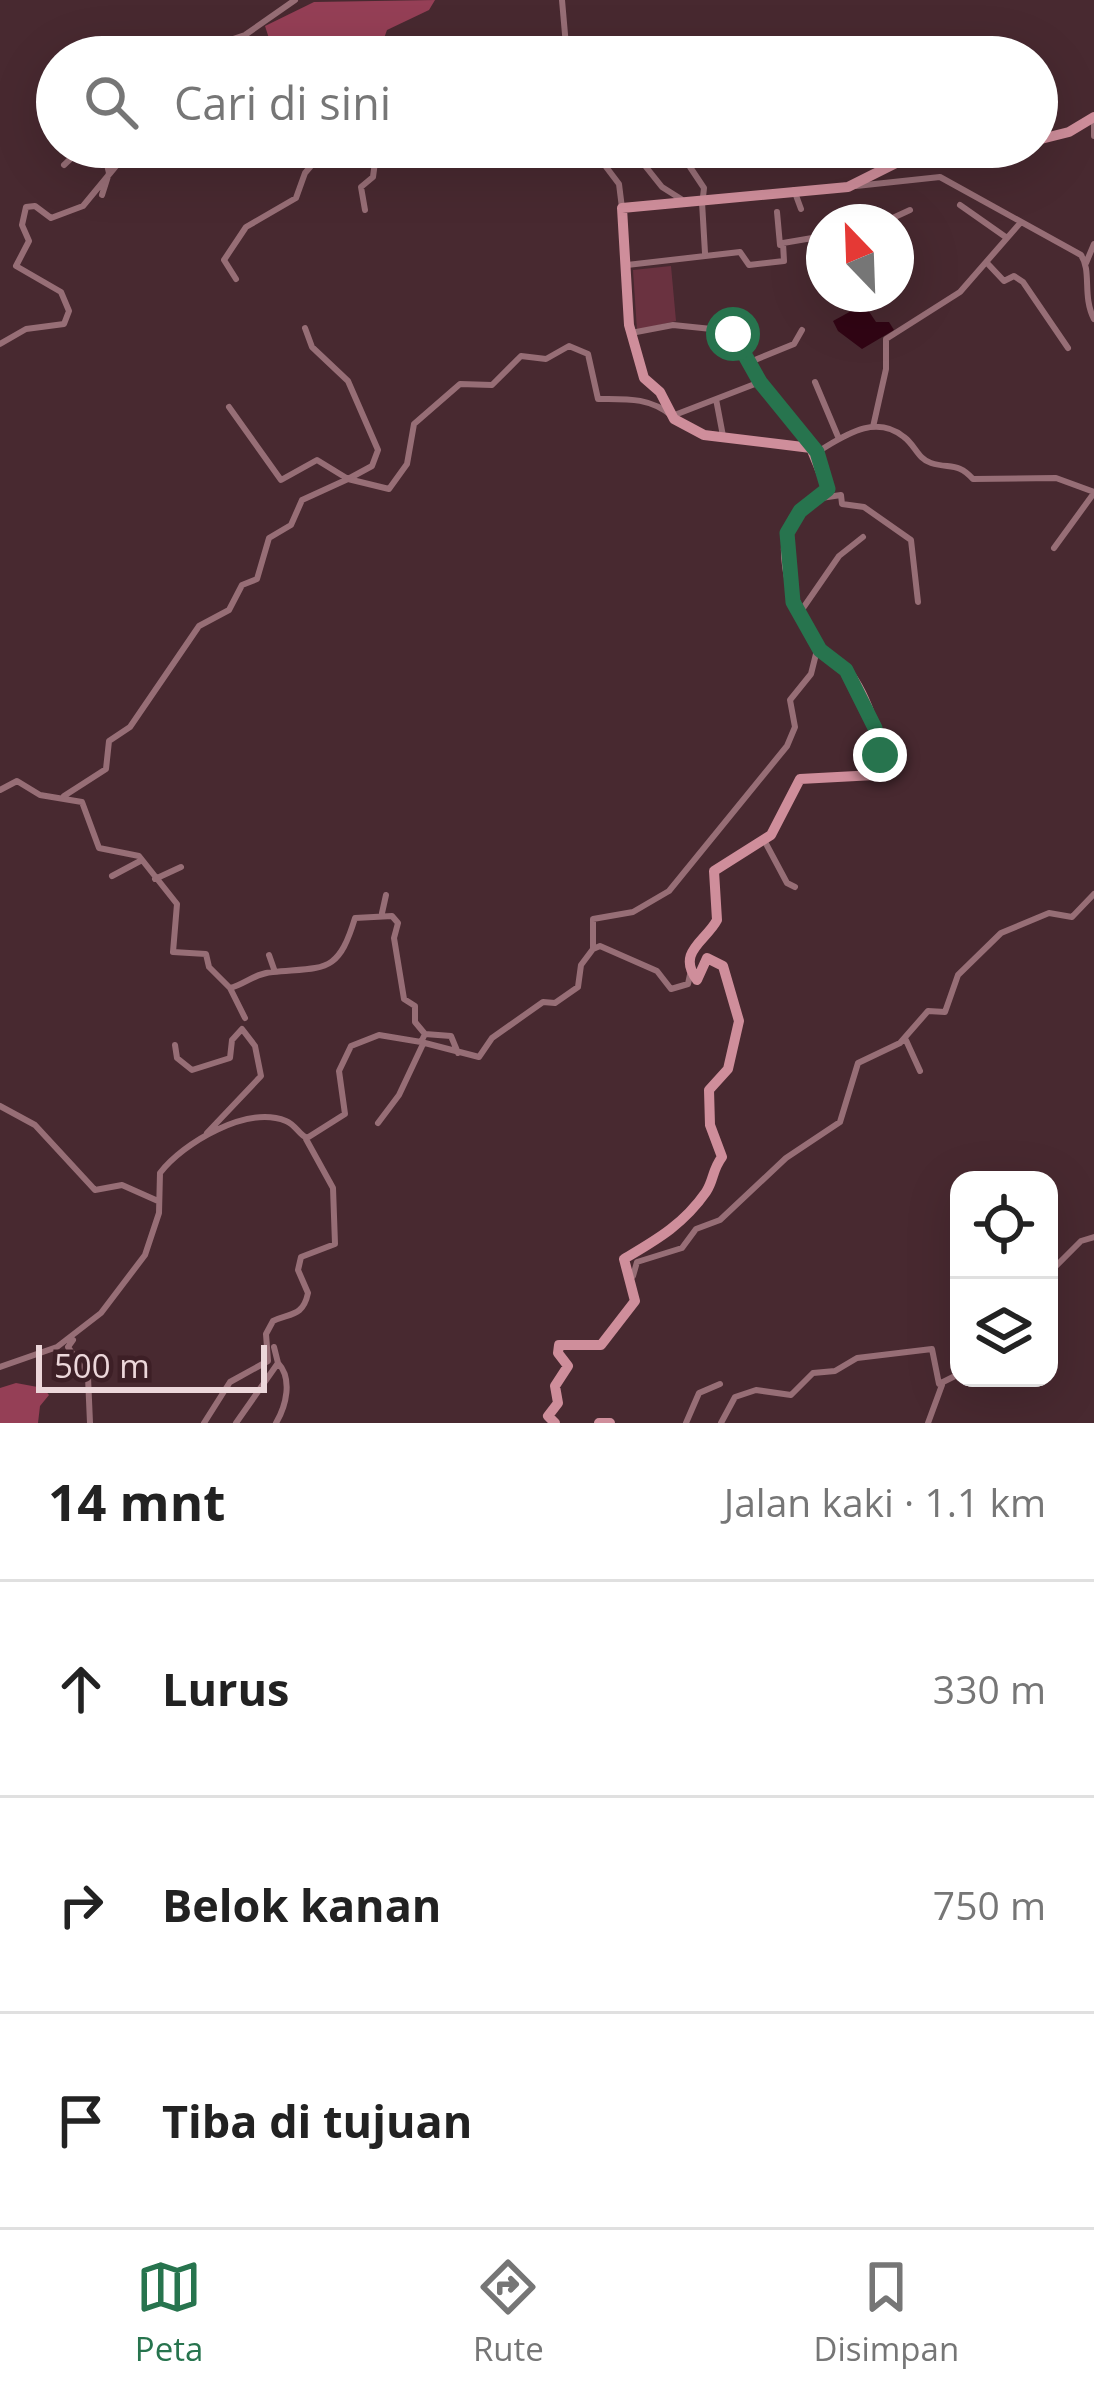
<!DOCTYPE html>
<html lang="id">
<head>
<meta charset="utf-8">
<style>
  :root { --surface:#fff; --page:#f2f2f2; --text:#222; --muted:#767676; --line:#e0e0e0; --accent:#27744e }
  body { margin:0; font-family:"Open Sans",sans-serif; background:var(--page); color:var(--text) }
  .controls { position:absolute; right:36px; bottom:36px; display:grid; overflow:hidden; border-radius:24px; box-shadow:0 12px 48px #0002 }
  .controls button { width:108px; height:108px; display:grid; place-items:center; padding:0; border:0; border-bottom:3px solid var(--line); background:var(--surface); color:var(--text); font:60px sans-serif }
  .compass { position:absolute; left:806px; top:204px; width:108px; height:108px; border-radius:50%; background:var(--surface); box-shadow:0 12px 48px #0002; rotate:337deg }
  .scale { position:absolute; left:36px; bottom:30px; width:231px; box-sizing:border-box; padding-left:12px; border:6px solid #ecd7da; border-top:0; font-size:33px; line-height:42px; white-space:nowrap; color:#ecd7da; -webkit-text-stroke:9px #3d1f26; paint-order:stroke }
  .stop { position:absolute; width:36px; height:36px; margin:-27px; border:9px solid #27744e; border-radius:50%; background:#fff }
  .stop.end { background:#27744e; border-color:#fff; box-shadow:0 3px 12px #0008 }
  .list { margin:0; padding:0; list-style:none }
  h2 { display:flex; justify-content:space-between; align-items:center; height:156px; margin:0; padding:0 48px; font-size:51px }
  h2 small { font-size:39px; font-weight:400; color:var(--muted) }
  .list li { display:grid; grid-template-columns:78px 1fr auto; gap:36px; align-items:center; box-sizing:border-box; height:216px; padding:0 48px; border-top:3px solid var(--line) }
  .list b { display:block; font-size:45px; white-space:nowrap }
  .list em { font-size:39px; font-style:normal; color:var(--muted) }
  .icon { flex:none; width:66px; height:66px; fill:none; stroke:currentColor; stroke-width:2; stroke-linecap:round; stroke-linejoin:round }
  .map { position:relative; flex:none; width:1094px; height:1423px; overflow:hidden }
  .search { position:absolute; background:var(--surface); box-shadow:0 12px 48px #0002; left:36px; right:36px; top:36px; height:132px; display:flex; align-items:center; gap:30px; box-sizing:border-box; padding:0 42px; border-radius:66px; color:var(--muted); font-size:45px }
  .sheet { height:804px; background:var(--surface) }
  nav { display:flex; justify-content:space-around; align-items:center; box-sizing:border-box; height:168px; border-top:3px solid var(--line); background:var(--surface); font-size:33px; color:var(--muted) }
  nav a { display:grid; justify-items:center; gap:6px }
  nav .on { color:var(--accent) }
  .map>svg:first-child { display:block }
</style>
</head>
<body>
<div class="map">
<svg width="1094" height="1423" viewBox="0 0 1094 1423">
  <rect width="100%" height="100%" fill="#482930"/>
  <path fill="#6a3240" d="M671,266L676,321L637,330L633,270Z"/>
  <path fill="#953f56" d="M435,0L429,10L387,30L383,41L404,57H275L265,26L314,2Z
    M16,1383L43,1388L49,1395L40,1406L38,1423H0V1388Z"/>
  <path fill="#310514" d="M864,304L876,322H889L894,330L862,349L838,331L833,321Z"/>
  <g fill="none" stroke-linecap="round" stroke-linejoin="round">
    <path stroke="#976e76" stroke-width="6" d="M562,0L567,57
      M208,57L215,45L245,35L295,0
      M1094,118V136
      M305,147C347,165 368,165 410,147
      M501,147H527
      M591,147L619,184L622,208
      M630,147L662,187L681,199
      M894,147L898,161
      M694,153L690,167L704,188L703,197
      M106,164L142,147
      M64,165L83,147
      M856,186L940,177L1081,255C1092,271 1082,296 1094,319
      M794,190L801,209
      M102,195L109,173L103,147
      M702,202L705,253
      M960,205L1007,238
      M365,210L361,187L373,177L375,162
      M777,212L780,245
      M884,222L910,210
      M1086,263L1094,244
      M988,264L1004,281L1014,276L1023,282L1068,348
      M627,265L740,252L749,265L784,261L783,243L824,236
      M236,279L224,260L246,227L296,198L305,173L321,154
      M631,333L673,325L731,331L760,382L811,448
      M0,344L26,329L64,324L69,311L61,292L16,266L29,241L22,225L26,207L35,206L51,218L83,206L121,160L178,147
      M750,362L794,344L802,330
      M815,382L839,439
      M716,399L723,436
      M229,407L281,480L317,460L348,479L372,466L378,450L348,381L312,347L305,328
      M873,427L886,369V339L960,292L1021,222
      M817,452C843,437 874,413 904,437C915,445 918,459 931,463C950,469 958,462 973,479L1056,478L1094,492
      M821,498L841,495L842,504L864,507L911,540L918,602
      M1054,548L1094,493
      M801,611L839,556L863,537
      M0,790L17,781L40,795L82,802L99,848L139,856L177,904L173,952L206,954L209,967L230,988C244,985 255,973 273,972C326,967 338,974 355,918L392,916L398,923L394,938L404,999L415,1006V1022L425,1034L421,1042L479,1057L492,1038L543,1002L555,1003L578,987L581,965L593,949V919L633,912L669,891L787,746L795,727L790,700L811,674L817,650
      M64,796L106,769L109,741L130,727L199,626L229,610L242,585L257,579L269,538L291,525L302,500L348,479L389,489L407,464L414,424L460,384L492,385L521,356L546,359L569,346L588,354L598,399C625,399 650,397 672,416L760,382
      M764,840L787,883L795,887
      M112,876L142,860
      M155,879L181,867
      M382,913L386,895
      M593,949L600,946L657,971L671,989L688,984L691,970
      M269,955L275,972
      M230,988L245,1018
      M425,1034L451,1036L458,1053
      M905,1038L920,1071
      M175,1045L177,1058L192,1070L230,1058L232,1040L242,1029L255,1046L261,1076L207,1133
      M0,1106L35,1125L95,1190L122,1185L158,1201
      M378,1123L399,1095L423,1044
      M1049,1273L1081,1241L1094,1237
      M633,1276L637,1262L682,1248L696,1229L720,1220L786,1158L840,1122L858,1063L900,1043L928,1011L945,1012L958,975L1001,933L1049,913L1072,917L1094,894
      M73,1340L68,1347L88,1377L90,1423
      M0,1367L57,1347L101,1313L145,1255L159,1213L160,1173C183,1143 247,1105 286,1121C296,1125 299,1135 307,1138L345,1114L339,1071L351,1046L379,1035L421,1042
      M204,1423L230,1382L268,1361L266,1334L273,1321C290,1313 303,1317 308,1293L298,1270L301,1257L335,1244L333,1188L306,1139
      M236,1423L278,1363L274,1347
      M276,1423C286,1406 293,1379 278,1363
      M686,1423L699,1393L720,1384
      M721,1423L735,1397L756,1390L791,1395L813,1373L835,1371L857,1358L932,1349L939,1384L959,1374
      M928,1423L942,1385"/>
    <path stroke="#cf8e9b" stroke-width="10" d="M1037,140L1069,132L1094,117
      M555,1423L548,1416L558,1403L555,1386L568,1366L558,1353L559,1345H601L635,1301L624,1259C656,1240 683,1225 706,1192C714,1180 712,1170 722,1157L710,1125L709,1090L728,1069L739,1021L723,966L707,958L697,980C676,952 706,941 717,920L714,871L771,835L800,779L875,775L882,769C879,735 866,691 843,666C837,660 826,658 820,651C798,625 774,550 793,519C801,506 817,499 828,489L811,448L704,435L674,419L660,392L644,378L629,325L622,208L848,187L908,157L989,147
      M599,1423H610"/>
  </g>
  <g fill="none" stroke-linecap="round" stroke-linejoin="round">
    <path stroke="#27744e" stroke-width="15" d="M733,334L760,382L817,452L828,489L800,511L787,533L793,602L820,650L846,670L875,728L880,755"/>
  </g>
</svg>
<div class="controls">
<button><svg class="icon" aria-label="locate" viewBox="0 0 24 24"><circle cx="12" cy="12" r="6"/><path d="M12 2v4M12 18v4M2 12h4M18 12h4"/></svg></button>
<button><svg class="icon" aria-label="layers" viewBox="0 0 24 24"><path d="M12 4l9 5-9 5-9-5zM3 14l9 5 9-5"/></svg></button>
</div>
<svg class="compass" viewBox="-18 -18 36 36"><path d="M0-13l5 13h-10z" fill="#e53935"/><path d="M0 13l5-13h-10z" fill="#767676"/></svg>
<div class="scale">500 m</div>
<div class="stop" style="left:733px;top:334px"></div>
<div class="stop end" style="left:880px;top:755px"></div>
<div class="search"><svg class="icon" aria-label="search" viewBox="0 0 24 24"><circle cx="10" cy="10" r="6"/><path d="M15 15l6 6"/></svg>Cari di sini</div>
</div>
<section class="sheet">
<h2>14 mnt<small>Jalan kaki · 1.1 km</small></h2>
<ul class="list">
<li><svg class="icon" aria-label="ahead" viewBox="0 0 24 24"><path d="M12 20V5M6 11l6-6 6 6"/></svg><div><b>Lurus</b></div><em>330 m</em></li>
<li><svg class="icon" aria-label="right" viewBox="0 0 24 24"><path d="M7 20v-9h11M14 6l5 5-5 5"/></svg><div><b>Belok kanan</b></div><em>750 m</em></li>
<li><svg class="icon" aria-label="arrive" viewBox="0 0 24 24"><path d="M6 21V4h12l-3 4 3 4H6"/></svg><div><b>Tiba di tujuan</b></div></li>
</ul>
</section>
<nav>
<a class="on"><svg class="icon" aria-label="map" viewBox="0 0 24 24"><path d="M3 6l6-2 6 2 6-2v14l-6 2-6-2-6 2zM9 4v14M15 6v14"/></svg>Peta</a>
<a><svg class="icon" aria-label="directions" viewBox="0 0 24 24"><path d="M12 3l9 9-9 9-9-9zM9 14v-3h6M13 9l2 2-2 2"/></svg>Rute</a>
<a><svg class="icon" aria-label="saved" viewBox="0 0 24 24"><path d="M7 4h10v16l-5-4-5 4z"/></svg>Disimpan</a>
</nav>
</body>
</html>
